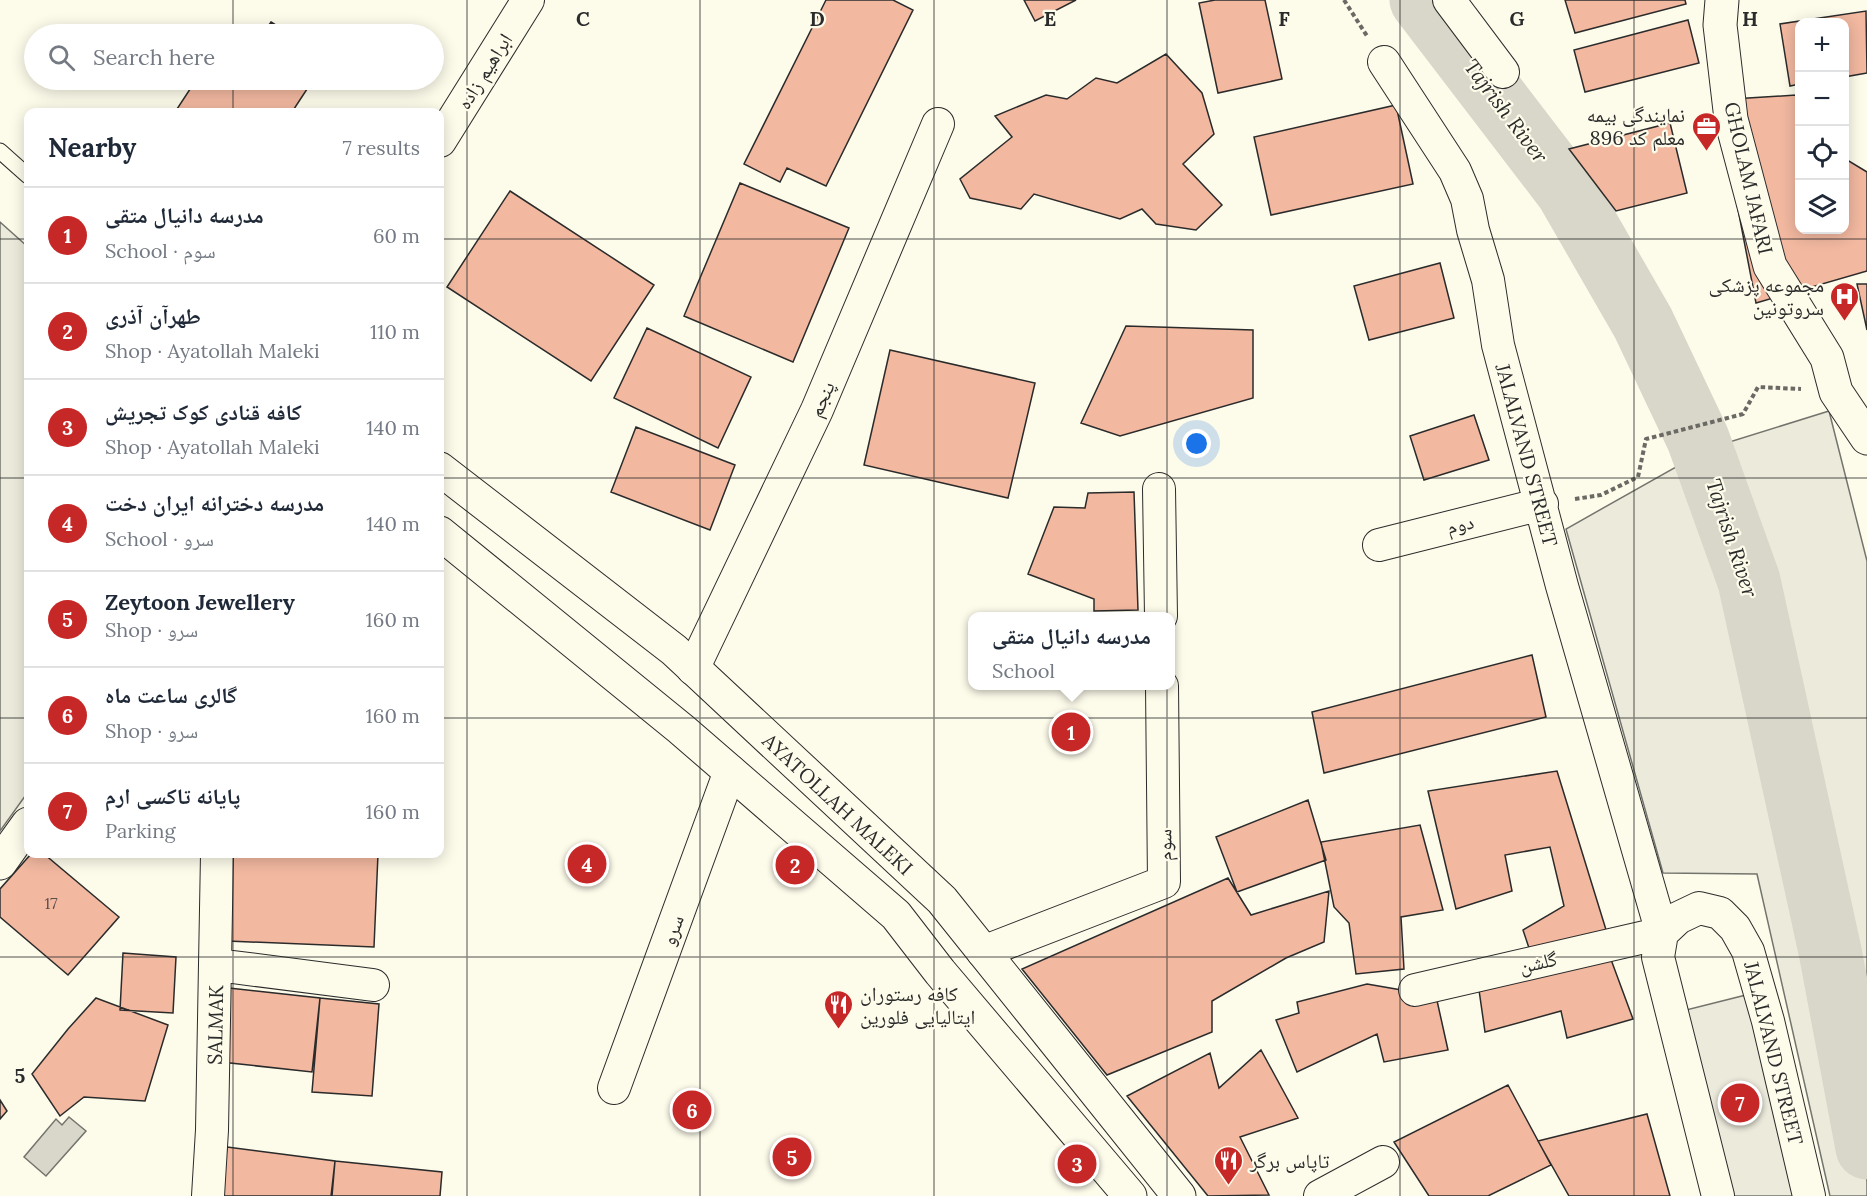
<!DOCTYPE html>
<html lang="en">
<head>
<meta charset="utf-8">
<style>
  :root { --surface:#fff; --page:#f2f2f3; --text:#1f2937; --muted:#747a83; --line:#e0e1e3; --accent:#c62828 }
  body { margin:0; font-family:Lora,"Noto Naskh Arabic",serif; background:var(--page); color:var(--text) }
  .controls { position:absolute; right:18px; top:18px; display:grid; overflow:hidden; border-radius:12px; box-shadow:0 3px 15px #0003 }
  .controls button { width:54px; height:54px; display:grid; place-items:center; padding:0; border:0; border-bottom:2px solid var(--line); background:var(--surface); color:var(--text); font:30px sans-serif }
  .you { position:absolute; left:1197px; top:444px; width:21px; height:21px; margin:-15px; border:4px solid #fff; border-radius:50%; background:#1a73e8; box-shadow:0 0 0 9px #1a73e833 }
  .badge { display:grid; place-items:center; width:39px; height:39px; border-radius:50%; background:var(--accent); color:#fff; font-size:20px; font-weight:700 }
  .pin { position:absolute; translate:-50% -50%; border:3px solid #fff; box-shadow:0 2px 6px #0006 }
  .popup { position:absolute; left:968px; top:612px; width:207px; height:78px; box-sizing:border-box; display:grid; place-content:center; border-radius:12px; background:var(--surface); filter:drop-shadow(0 2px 4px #0005); font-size:20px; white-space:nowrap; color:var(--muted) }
  .popup b { font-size:22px; color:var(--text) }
  .popup::after { content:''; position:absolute; left:50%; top:100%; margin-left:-12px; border:12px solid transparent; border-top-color:var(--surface) }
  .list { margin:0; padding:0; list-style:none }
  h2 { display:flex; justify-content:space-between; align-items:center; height:78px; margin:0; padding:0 24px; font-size:26px }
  h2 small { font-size:20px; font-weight:400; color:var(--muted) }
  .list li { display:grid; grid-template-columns:39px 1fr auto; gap:18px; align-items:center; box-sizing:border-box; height:96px; padding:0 24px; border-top:2px solid var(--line) }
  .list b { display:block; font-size:22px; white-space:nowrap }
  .list p { margin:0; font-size:20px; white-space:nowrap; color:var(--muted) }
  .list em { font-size:20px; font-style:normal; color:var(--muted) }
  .icon { flex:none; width:33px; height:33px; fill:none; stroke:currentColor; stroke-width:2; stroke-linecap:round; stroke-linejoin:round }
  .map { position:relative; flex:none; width:1867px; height:1196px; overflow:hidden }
  .search { position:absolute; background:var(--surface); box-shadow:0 3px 15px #0003; left:24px; top:24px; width:420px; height:66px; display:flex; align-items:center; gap:15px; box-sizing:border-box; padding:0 21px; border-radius:33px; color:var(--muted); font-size:22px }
  .panel { position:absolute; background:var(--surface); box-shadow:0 3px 15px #0003; left:24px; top:108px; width:420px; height:750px; border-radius:12px }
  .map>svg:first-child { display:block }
</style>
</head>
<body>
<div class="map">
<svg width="1867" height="1196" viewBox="0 0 1867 1196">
  <rect width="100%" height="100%" fill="#fdfbea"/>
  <path fill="#ecebdb" stroke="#74746e" stroke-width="1.5" d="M0,222L28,247V792L0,831Z
    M1829,411L1867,561V1077L1834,899L1723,444Z
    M1683,463L1726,570L1788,831L1867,1181V1196H1830L1757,874L1663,873L1566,529Z"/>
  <path fill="#eceadb" stroke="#74746e" stroke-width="1.5" d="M1746,995L1794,1196H1730L1686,1010Z"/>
  <path fill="#d8d7c9" stroke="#74746e" stroke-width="1.5" d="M69,1117L86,1131L46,1176L24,1157L56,1119L62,1125Z"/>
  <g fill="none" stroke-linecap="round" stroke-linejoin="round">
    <path stroke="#d8d7c9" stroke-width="63" d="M1421,0L1567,191L1643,323L1698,439L1749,581L1830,951L1867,1148"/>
  </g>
  <path fill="#f2b8a0" stroke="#2b2b2b" stroke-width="1.5" d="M826,0H893L913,10L826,186L787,168L780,182L744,164Z
    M1024,0H1076L1035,21Z
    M1215,0H1265L1282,79L1218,93L1199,3Z
    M1565,0H1685L1686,4L1575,33Z
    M1866,11L1867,73L1844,77V22H1800V84L1790,86L1780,24Z
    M1688,20L1699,63L1585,92L1574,50Z
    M271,22L290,34H263Z
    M1166,54L1202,93L1214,134L1183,164L1222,205L1196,230L1156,224L1142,209L1120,219L1034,194L1021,209L970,198L960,179L1012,137L995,116L1046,95L1067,99L1096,78L1117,83Z
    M196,80H313L292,112H175Z
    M1796,95L1800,117V230H1844V158L1867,172V271L1756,303L1717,100Z
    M1396,105L1413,184L1271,215L1254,137Z
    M1670,123L1687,193L1616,211L1569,149Z
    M740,183L849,228L793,362L684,316Z
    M510,191L654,285L591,381L447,287Z
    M1440,263L1454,318L1369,340L1354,286Z
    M1857,284H1867V330Z
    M1126,326L1253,330V398L1120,436L1081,423Z
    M647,328L751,377L718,448L614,398Z
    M890,350L1035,383L1008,498L864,465Z
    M1474,415L1489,460L1424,480L1410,436Z
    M636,427L735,465L710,530L611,492Z
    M1134,492L1138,610L1094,611V599L1028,574L1054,507L1085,508L1088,493Z
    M1532,655L1546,717L1324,773L1312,712Z
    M1557,771L1607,933L1530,951L1523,930L1564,906L1550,847L1505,855L1512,891L1456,909L1428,791Z
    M1308,800L1326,860L1237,892L1216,837Z
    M1420,825L1443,910L1401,917L1404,969L1356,974L1349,923L1334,907L1321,842Z
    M31,854H44L119,917L68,975L0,917V889Z
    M232,854H378L374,947L228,941Z
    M1228,878L1251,915L1329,891L1324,942L1286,958L1212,1001V1032L1107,1075L1022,969Z
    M1606,946L1633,1019L1567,1038L1561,1011L1485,1032L1478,983Z
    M123,953L176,957L173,1013L120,1010Z
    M1367,984L1436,996L1448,1050L1384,1062L1377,1034L1297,1072L1276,1020L1299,1013L1297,1002Z
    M229,988L320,998L312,1072L221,1062Z
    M96,998L168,1025L145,1101L84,1097L60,1116L32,1074L68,1029Z
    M320,998L379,1004L372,1096L312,1092Z
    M1261,1050L1298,1118L1240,1137L1269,1195L1208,1196L1127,1096L1210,1053L1219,1088Z
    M1508,1085L1551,1165L1488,1196H1429L1394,1142Z
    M0,1100L7,1111L0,1119Z
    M1647,1114L1670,1196H1569L1538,1141Z
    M227,1147L335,1161L331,1196H221Z
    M335,1161L442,1172L440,1196H332Z"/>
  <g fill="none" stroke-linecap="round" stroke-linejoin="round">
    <defs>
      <path id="service" d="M0,151L28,176"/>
      <path id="minor" d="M1449,0L1503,72
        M1384,62L1455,171L1467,199L1473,230L1488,280L1498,345L1562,586L1662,933L1658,957L1718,1196
        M440,141L528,0
        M1159,489L1161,616
        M1379,545L1542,504
        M693,669L817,410L938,124
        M1662,933L1678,918L1699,908L1720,913L1735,928L1748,951L1768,1021L1809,1196
        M983,952L1164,882L1162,686
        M217,965L373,985
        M1415,990L1662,933
        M614,1088L730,771
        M208,1196L212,1130L217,854
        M1320,1196L1383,1162"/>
      <path id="tertiary" d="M440,469L674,650L942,900L1179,1196
        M440,533L681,729L896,915L940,972L1130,1196
        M0,863L28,824"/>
      <path id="secondary" d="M1722,0L1720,25L1731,119L1770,266L1827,358L1836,392L1867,438"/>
    </defs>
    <use href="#service" stroke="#2b2b2b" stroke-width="17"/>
    <use href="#minor" stroke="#2b2b2b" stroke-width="34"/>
    <use href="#tertiary" stroke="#2b2b2b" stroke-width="35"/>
    <use href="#secondary" stroke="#2b2b2b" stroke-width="35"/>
    <path stroke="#6a6964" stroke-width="4" stroke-dasharray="4.5 3" stroke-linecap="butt" d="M1344,0L1367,36
      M1575,499L1601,495L1638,477L1646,439L1743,414L1758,387L1801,389"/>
    <use href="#service" stroke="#fdfbea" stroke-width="15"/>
    <use href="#minor" stroke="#fdfbea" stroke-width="32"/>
    <use href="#tertiary" stroke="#fdfbea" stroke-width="33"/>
    <use href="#secondary" stroke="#fdfbea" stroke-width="33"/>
  </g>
  <path fill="none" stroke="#2b2b2b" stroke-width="1.5" stroke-opacity="0.55" d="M233,0V34M467,0V1196M700,0V1196M934,0V1196M1167,0V1196M1400,0V1196M1634,0V1196M233,80V112M0,239H28M440,239H1867M0,478H28M440,478H1867M0,718H28M440,718H1867M233,854V1196M0,957H1867"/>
  <defs>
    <symbol id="office-pin" viewBox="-11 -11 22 30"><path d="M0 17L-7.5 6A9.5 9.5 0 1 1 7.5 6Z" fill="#c62828" stroke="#fdfbea"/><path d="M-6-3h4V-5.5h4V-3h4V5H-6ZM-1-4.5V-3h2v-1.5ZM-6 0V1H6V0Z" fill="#fff"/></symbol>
    <symbol id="hospital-pin" viewBox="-11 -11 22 30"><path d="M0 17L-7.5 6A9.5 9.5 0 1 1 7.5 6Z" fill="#c62828" stroke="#fdfbea"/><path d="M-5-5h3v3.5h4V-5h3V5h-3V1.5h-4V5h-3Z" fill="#fff"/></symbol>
    <symbol id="restaurant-pin" viewBox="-11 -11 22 30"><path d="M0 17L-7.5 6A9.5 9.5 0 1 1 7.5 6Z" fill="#c62828" stroke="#fdfbea"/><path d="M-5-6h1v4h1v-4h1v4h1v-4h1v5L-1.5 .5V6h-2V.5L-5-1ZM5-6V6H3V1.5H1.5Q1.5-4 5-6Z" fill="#fff"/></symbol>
  </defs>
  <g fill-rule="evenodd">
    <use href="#office-pin" x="1690" y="110" width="33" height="45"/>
    <use href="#hospital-pin" x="1828" y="280" width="33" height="45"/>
    <use href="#restaurant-pin" x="822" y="988" width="33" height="45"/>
    <use href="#restaurant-pin" x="1212" y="1144" width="33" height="45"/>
  </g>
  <g text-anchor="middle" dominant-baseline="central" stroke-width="4.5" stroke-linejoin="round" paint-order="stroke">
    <g font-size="16" fill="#5d4e48">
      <text x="51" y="903">17</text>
    </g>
    <g font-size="20" fill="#2b2b2b" stroke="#fdfbea">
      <text transform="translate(484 71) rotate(-58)">ابراهیم زاده</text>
      <text transform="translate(1749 178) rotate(77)">GHOLAM JAFARI</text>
      <text transform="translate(821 399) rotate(-66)">پنجم</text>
      <text transform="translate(1527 455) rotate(75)">JALALVAND STREET</text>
      <text transform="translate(1460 524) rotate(-14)">دوم</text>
      <text transform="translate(838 804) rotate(43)">AYATOLLAH MALEKI</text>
      <text transform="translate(1164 845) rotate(-91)">سوم</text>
      <text transform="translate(672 930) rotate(-70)">سرو</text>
      <text transform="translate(1538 962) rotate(-13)">گلشن</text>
      <text transform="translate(215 1025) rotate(-89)">SALMAK</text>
      <text transform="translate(1774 1053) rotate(76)">JALALVAND STREET</text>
    </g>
    <g font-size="20" fill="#2b2b2b" stroke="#fdfbea" text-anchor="end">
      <text x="1685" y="114">نمایندگی بیمه<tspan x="1685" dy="23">معلم کد 896</tspan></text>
      <text x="1824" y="284">مجموعه پزشکی<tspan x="1824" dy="23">سروتونین</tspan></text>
      <text x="860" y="993" text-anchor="start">کافه رستوران<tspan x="860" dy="23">ایتالیایی فلورین</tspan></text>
      <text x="1250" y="1160" text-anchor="start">تاپاس برگر</text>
    </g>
    <g font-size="21" font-style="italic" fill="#2b2b2b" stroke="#fdfbea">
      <text transform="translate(1506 111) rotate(53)">Tajrish River</text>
      <text transform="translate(1732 538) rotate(72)">Tajrish River</text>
    </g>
  </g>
  <g font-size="20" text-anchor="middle" font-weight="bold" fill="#2b2b2b" stroke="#fdfbea" stroke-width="4.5" stroke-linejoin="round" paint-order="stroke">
    <text x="583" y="26">C</text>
    <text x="817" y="26">D</text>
    <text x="1050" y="26">E</text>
    <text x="1284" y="26">F</text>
    <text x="1517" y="26">G</text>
    <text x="1750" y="26">H</text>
    <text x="20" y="1083">5</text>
  </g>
</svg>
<div class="controls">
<button>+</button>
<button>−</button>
<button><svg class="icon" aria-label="locate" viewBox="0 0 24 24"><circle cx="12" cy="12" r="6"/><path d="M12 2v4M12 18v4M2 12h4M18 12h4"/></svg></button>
<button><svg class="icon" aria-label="layers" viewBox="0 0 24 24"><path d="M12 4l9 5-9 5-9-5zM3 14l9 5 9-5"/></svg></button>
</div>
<div class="you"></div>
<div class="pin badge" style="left:1071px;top:732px">1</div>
<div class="popup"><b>مدرسه دانیال متقی</b>School</div>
<div class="pin badge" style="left:795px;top:865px">2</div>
<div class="pin badge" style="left:1077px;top:1164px">3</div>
<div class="pin badge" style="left:587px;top:864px">4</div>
<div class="pin badge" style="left:792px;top:1157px">5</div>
<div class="pin badge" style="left:692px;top:1110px">6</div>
<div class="pin badge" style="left:1740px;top:1103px">7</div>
<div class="search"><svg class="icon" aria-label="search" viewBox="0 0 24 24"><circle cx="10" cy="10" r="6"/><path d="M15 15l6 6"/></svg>Search here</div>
<section class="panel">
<h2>Nearby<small>7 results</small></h2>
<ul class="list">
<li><span class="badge">1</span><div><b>مدرسه دانیال متقی</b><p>School · سوم</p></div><em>60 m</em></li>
<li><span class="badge">2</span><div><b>طهرآن آذری</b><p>Shop · Ayatollah Maleki</p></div><em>110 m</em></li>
<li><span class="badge">3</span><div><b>کافه قنادی کوک تجریش</b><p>Shop · Ayatollah Maleki</p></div><em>140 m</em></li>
<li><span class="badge">4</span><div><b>مدرسه دخترانه ایران دخت</b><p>School · سرو</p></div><em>140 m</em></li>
<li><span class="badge">5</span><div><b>Zeytoon Jewellery</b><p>Shop · سرو</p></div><em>160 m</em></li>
<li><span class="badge">6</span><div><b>گالری ساعت ماه</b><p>Shop · سرو</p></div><em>160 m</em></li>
<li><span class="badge">7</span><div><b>پایانه تاکسی ارم</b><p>Parking</p></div><em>160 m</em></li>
</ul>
</section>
</div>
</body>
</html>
